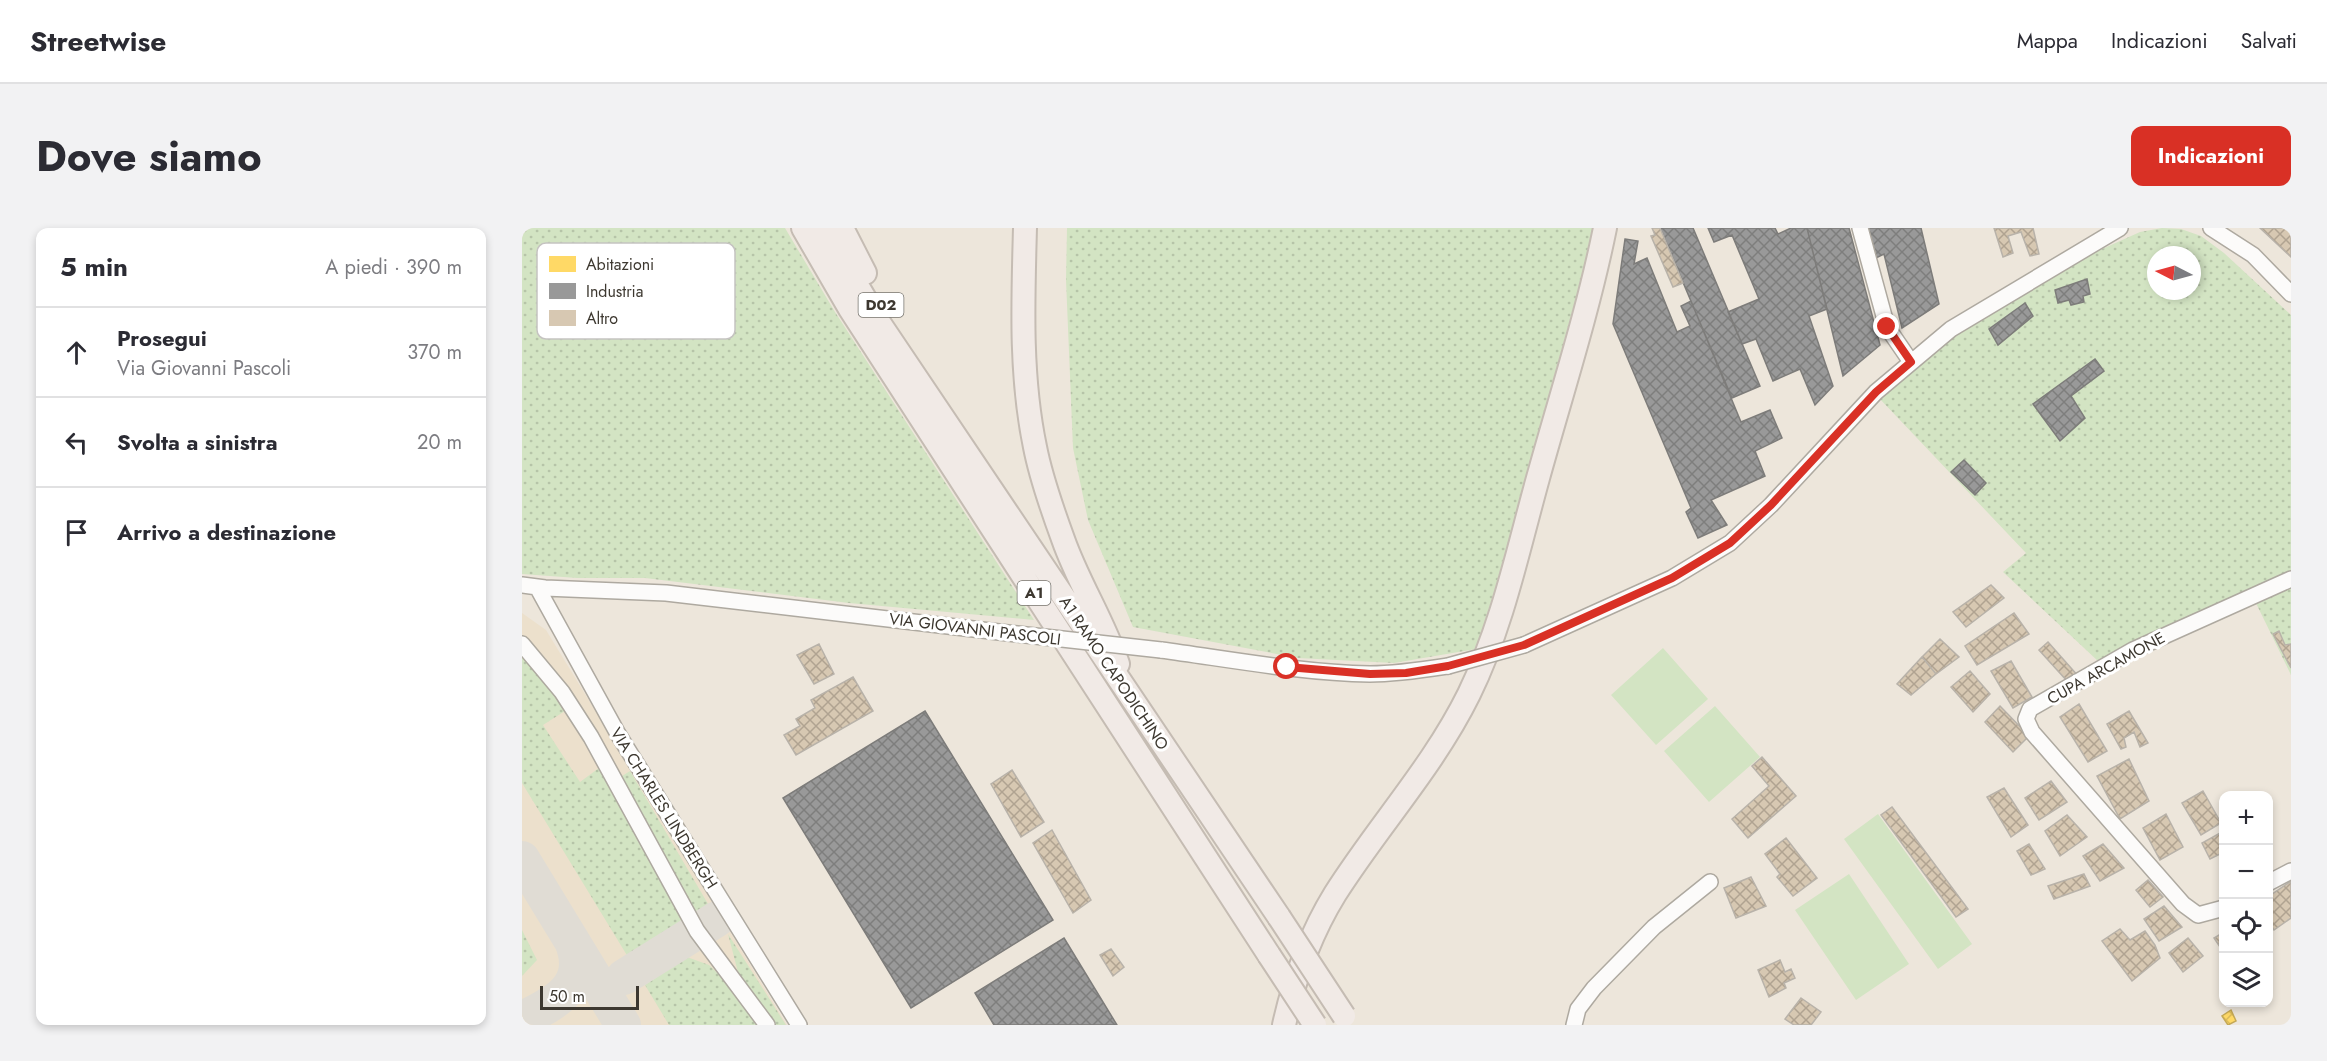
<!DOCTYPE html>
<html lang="it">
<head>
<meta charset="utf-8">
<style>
  :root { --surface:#fff; --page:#f2f2f3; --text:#2b2b33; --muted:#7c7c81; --line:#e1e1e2; --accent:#d93025 }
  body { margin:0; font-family:Jost,sans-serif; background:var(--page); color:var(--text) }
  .controls { position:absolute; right:18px; bottom:18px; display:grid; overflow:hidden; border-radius:12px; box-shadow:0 3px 9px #0003 }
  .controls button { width:54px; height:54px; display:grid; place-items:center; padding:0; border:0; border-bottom:2px solid var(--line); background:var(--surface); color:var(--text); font:30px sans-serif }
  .compass { position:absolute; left:1625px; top:18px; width:54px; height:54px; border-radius:50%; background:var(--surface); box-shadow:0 3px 9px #0003; rotate:276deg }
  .scale { position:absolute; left:18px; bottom:15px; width:99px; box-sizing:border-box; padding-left:6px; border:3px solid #3d3830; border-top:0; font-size:16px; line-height:21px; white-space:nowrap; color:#3d3830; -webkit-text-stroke:4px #fff; paint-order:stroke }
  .stop { position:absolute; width:18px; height:18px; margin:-14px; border:4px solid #d93025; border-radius:50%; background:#fff }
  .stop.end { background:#d93025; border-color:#fff; box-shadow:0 2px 6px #0008 }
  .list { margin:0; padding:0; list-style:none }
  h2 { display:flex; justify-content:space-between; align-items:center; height:78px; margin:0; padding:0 24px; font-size:26px }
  h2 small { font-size:20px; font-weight:400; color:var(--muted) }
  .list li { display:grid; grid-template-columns:39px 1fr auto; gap:18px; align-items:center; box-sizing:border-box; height:90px; padding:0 24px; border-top:2px solid var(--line) }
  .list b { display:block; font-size:22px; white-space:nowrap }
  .list p { margin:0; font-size:20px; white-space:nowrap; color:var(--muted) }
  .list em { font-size:20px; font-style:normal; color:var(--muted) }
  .icon { flex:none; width:33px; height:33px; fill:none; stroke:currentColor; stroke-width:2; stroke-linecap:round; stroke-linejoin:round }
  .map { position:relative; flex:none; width:1769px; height:797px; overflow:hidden; border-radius:12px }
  header { display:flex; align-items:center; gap:36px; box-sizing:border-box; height:84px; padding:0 30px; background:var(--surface); border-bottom:2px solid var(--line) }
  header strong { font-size:28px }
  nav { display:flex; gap:33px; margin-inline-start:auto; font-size:21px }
  .intro { display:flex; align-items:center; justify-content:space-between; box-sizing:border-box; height:144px; padding:0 36px }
  h1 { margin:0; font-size:42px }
  .button { padding:15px 27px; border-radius:12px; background:var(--accent); color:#fff; font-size:21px; font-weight:700 }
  main { display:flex; gap:36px; padding:0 36px }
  aside { flex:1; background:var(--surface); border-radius:12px; box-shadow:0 3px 9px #0003 }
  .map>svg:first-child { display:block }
</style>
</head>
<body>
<header>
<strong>Streetwise</strong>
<nav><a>Mappa</a><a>Indicazioni</a><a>Salvati</a></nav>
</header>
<div class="intro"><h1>Dove siamo</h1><a class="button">Indicazioni</a></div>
<main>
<aside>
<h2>5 min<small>A piedi · 390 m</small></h2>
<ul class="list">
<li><svg class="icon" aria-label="ahead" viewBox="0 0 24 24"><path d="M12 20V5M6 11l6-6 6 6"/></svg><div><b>Prosegui</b><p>Via Giovanni Pascoli</p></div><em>370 m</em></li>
<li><svg class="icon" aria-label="left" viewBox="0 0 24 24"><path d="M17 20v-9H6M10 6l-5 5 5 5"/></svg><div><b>Svolta a sinistra</b></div><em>20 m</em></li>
<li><svg class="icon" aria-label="arrive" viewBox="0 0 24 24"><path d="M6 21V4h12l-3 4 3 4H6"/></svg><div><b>Arrivo a destinazione</b></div></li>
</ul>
</aside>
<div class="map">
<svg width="1769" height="797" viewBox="0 0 1769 797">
  <defs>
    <pattern id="grass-dots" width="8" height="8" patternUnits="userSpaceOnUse" patternTransform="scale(1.5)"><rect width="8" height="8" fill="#d3e4c3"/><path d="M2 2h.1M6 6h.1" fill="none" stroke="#b6c4a8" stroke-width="1.8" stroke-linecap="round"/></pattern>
    <pattern id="homes-cross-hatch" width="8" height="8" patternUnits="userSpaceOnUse" patternTransform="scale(1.5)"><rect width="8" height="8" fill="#ffd966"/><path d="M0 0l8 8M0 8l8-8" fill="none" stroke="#dbbb59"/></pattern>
    <pattern id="industry-cross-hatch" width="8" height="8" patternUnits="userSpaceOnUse" patternTransform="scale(1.5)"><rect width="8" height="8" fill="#999"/><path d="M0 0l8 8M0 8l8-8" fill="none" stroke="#7e7e7d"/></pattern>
    <pattern id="building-cross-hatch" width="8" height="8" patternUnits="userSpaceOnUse" patternTransform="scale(1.5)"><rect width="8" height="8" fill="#d7c8b2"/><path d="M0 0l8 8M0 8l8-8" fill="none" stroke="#b0a391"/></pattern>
  </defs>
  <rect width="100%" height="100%" fill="#ede6db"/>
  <path fill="#ece0cc" d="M0,385L24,402L265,797H0Z"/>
  <path fill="url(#grass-dots)" fill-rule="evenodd" d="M0,0H263L313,84L512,392L327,375L123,350H55L0,346Z
    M545,0H1072L1064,34L973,361L954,421L872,435L776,430L611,399L566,292L551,220L544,52Z
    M1640,0L1659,1L1679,8L1702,25L1769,87V447L1732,371L1577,434L1481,344L1504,325L1357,170L1434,106L1540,39L1618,4ZM1634,27H1670V63H1634Z
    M0,418L43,483L21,497L58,554L81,537L162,693L106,729L0,555Z
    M108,543L189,681L174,689L97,550Z
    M0,702L15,732L0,748Z
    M206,706L264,797H253L217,748Z
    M165,729L187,737L210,759L238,797H147L123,757Z"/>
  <path fill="#d3e4c3" d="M1141,420L1186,471L1134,517L1089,467Z
    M1193,478L1238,529L1187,574L1142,523Z
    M1356,586L1450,716L1416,741L1322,611Z
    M1327,646L1387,736L1334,772L1273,682Z"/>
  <path fill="url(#homes-cross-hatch)" stroke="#c5a956" stroke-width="1.5" d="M1709,782L1714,793L1706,797L1700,788Z"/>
  <path fill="url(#industry-cross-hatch)" stroke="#7d7c7a" stroke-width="1.5" d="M1138,0H1171L1238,158L1210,170Z
    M1186,0H1253L1256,6L1269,0H1285L1305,81L1287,88L1311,158L1293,177L1278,141L1251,153L1234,111L1220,116L1206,84L1237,71L1210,7L1192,14Z
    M1285,0H1327L1358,117L1321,148Z
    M1346,0H1399L1417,76L1380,100L1362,26L1354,30Z
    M1103,11L1116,13L1112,36L1125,30L1155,104L1168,98L1159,78L1169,73L1219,194L1248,182L1260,210L1233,223L1243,248L1189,272L1205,297L1176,310L1164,284L1169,280L1091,96Z
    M1565,51L1568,66L1561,68L1562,74L1549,77L1547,72L1536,75L1533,62Z
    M1503,75L1511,88L1476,117L1467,101Z
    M1573,131L1582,143L1549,168L1563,190L1538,213L1511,176Z
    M1442,232L1464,255L1453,267L1429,244Z
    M403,483L531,692L389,780L261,570Z
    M542,710L595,797H472L453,765Z"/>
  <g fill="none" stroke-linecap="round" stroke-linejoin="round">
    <path stroke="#e0dcd4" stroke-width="36" d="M0,631L101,797
      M102,749L195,691
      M0,791C34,775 68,757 50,713"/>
  </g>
  <path fill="url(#building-cross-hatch)" stroke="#b8b2a9" stroke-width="1.5" d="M1130,0H1138L1161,55L1151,59L1129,8L1133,7Z
    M1472,0H1511L1517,26L1508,28L1499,4L1486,8L1491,25L1481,29Z
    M1738,0H1769V29Z
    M1469,357L1482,370L1444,399L1431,384Z
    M1492,385L1507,406L1455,437L1443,418Z
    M1757,403L1763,417L1769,416V440L1751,406Z
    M1418,411L1437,429L1414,446L1400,429Z
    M1526,414L1557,449L1546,454L1517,422Z
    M297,416L312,446L292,456L275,427Z
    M1400,429L1414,446L1389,467L1375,456Z
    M1489,433L1510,469L1491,480L1469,443Z
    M1448,443L1468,466L1451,484L1429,459Z
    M331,449L351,483L274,527L262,507L278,498L274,491L293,480L289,472Z
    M1557,476L1585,523L1566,534L1538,489Z
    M1478,478L1507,508L1491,524L1463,494Z
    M1607,483L1626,515L1618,519L1612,504L1602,510L1604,519L1599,521L1585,496Z
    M1240,529L1274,568L1226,610L1210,591L1247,558L1230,538Z
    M1607,531L1627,573L1598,591L1575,548Z
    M490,542L522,594L499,609L469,556Z
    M1529,553L1545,574L1517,592L1503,570Z
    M1482,560L1506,597L1489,609L1465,569Z
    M1681,563L1699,595L1679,607L1660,575Z
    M1370,579L1446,681L1434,689L1359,587Z
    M1644,586L1661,619L1638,632L1621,600Z
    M1545,587L1565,609L1538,628L1523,603Z
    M530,602L569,672L551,685L511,615Z
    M1700,604L1702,624L1688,631L1680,615Z
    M1264,610L1295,650L1271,668L1255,649L1258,646L1243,626Z
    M1507,616L1523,641L1509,647L1495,623Z
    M1581,616L1602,640L1578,653L1561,628Z
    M1562,646L1568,658L1532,671L1526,658Z
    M1229,649L1244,678L1214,690L1202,660Z
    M1626,652L1641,669L1628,679L1614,662Z
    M1769,653V690L1752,702L1746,693V669Z
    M1642,678L1660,699L1637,713L1622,691Z
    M1598,701L1608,712L1623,703L1633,717L1638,730L1610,753L1580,713Z
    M1702,704V725L1692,710Z
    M1666,710L1681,728L1661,744L1647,725Z
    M589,721L602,739L591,748L578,727Z
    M1258,732L1263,744L1269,741L1273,750L1262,755L1264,760L1247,769L1236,742Z
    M1279,770L1299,784L1289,797H1272L1263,791Z"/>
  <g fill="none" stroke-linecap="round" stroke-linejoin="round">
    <defs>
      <path id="minor" d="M1338,0L1365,99L1389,134
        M1689,0L1731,27L1769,66
        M0,357L23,360L144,365L477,404
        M15,359L96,506L277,797
        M0,416L40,464L69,509L175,703L245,797
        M1002,417L1150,350L1208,315L1249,277L1354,164L1429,101L1598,0
        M639,422C706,431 781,445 848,446C875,446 900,442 926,438
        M1746,655L1769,643
        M1702,680L1676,687L1661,676L1510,504L1504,491L1508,481L1611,422L1769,351
        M1052,797L1056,781L1072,760L1132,699L1188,654"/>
      <path id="highway" d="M281,0L328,81L747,727
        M301,0L358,96L757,689
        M320,0L343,45
        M503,0C501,73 498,147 513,219C519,250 530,281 541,311C556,354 581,392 596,436
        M762,797C772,752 789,705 813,666C856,598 911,539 947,466C980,399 996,322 1016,250C1039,167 1066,84 1083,0"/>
    </defs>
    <use href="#minor" stroke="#aea9a0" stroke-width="18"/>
    <use href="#highway" stroke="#c5bcb3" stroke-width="26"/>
    <use href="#minor" stroke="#fcfbfa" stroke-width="15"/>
    <use href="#highway" stroke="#f1eae6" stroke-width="22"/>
    <defs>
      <path id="minor-bridge" d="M477,404L639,422
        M926,438L1002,417"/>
      <path id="highway-bridge" d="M757,689L822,788
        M747,727L793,797"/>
    </defs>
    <use href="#minor-bridge" stroke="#aea9a0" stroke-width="18" stroke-linecap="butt"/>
    <use href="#highway-bridge" stroke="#c5bcb3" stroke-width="26" stroke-linecap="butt"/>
    <use href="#minor-bridge" stroke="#fcfbfa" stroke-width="15"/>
    <use href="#highway-bridge" stroke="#f1eae6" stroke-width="22"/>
  </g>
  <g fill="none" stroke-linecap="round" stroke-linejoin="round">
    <path stroke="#d93025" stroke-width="8" d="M765,439L848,446L884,445L926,438L1002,417L1150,350L1208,315L1249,277L1354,164L1389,134L1365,99"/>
  </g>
  <g text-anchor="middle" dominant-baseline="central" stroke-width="6" stroke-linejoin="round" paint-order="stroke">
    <g fill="#fff" stroke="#77746e" stroke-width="1.5">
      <rect x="336.5" y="65" width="45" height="24" rx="4.5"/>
      <rect x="495.5" y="353" width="33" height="24" rx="4.5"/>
    </g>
    <g font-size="15" font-weight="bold" fill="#3d3830">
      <text x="359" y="77">D02</text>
      <text x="512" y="365">A1</text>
    </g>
    <g font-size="16" fill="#3d3830" stroke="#fff">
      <text transform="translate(453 401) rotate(7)">VIA GIOVANNI PASCOLI</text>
      <text transform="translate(1584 440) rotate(-29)">CUPA ARCAMONE</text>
      <text transform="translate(592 445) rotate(56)">A1 RAMO CAPODICHINO</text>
      <text transform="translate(142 580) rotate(58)">VIA CHARLES LINDBERGH</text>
    </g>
  </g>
  <rect x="15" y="15" width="198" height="96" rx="9" fill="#fff" stroke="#c5c3c1" stroke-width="1.5"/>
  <rect x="27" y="28" width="27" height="16" fill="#ffd966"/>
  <rect x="27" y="55" width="27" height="16" fill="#999"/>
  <rect x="27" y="82" width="27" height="16" fill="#d7c8b2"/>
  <g font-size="16" fill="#3d3830">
    <text x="64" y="42">Abitazioni</text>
    <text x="64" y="69">Industria</text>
    <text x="64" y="96">Altro</text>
  </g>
</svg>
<div class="controls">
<button>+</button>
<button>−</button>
<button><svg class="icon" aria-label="locate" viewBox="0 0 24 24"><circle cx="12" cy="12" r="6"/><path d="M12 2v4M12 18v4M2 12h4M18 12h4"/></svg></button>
<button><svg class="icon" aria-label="layers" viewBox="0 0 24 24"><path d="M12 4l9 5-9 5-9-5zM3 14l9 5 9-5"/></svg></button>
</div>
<svg class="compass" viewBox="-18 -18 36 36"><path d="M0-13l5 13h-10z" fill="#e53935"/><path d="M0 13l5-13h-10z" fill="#7c7c81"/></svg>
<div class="scale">50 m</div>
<div class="stop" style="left:765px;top:439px"></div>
<div class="stop end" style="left:1365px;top:99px"></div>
</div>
</main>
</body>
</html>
